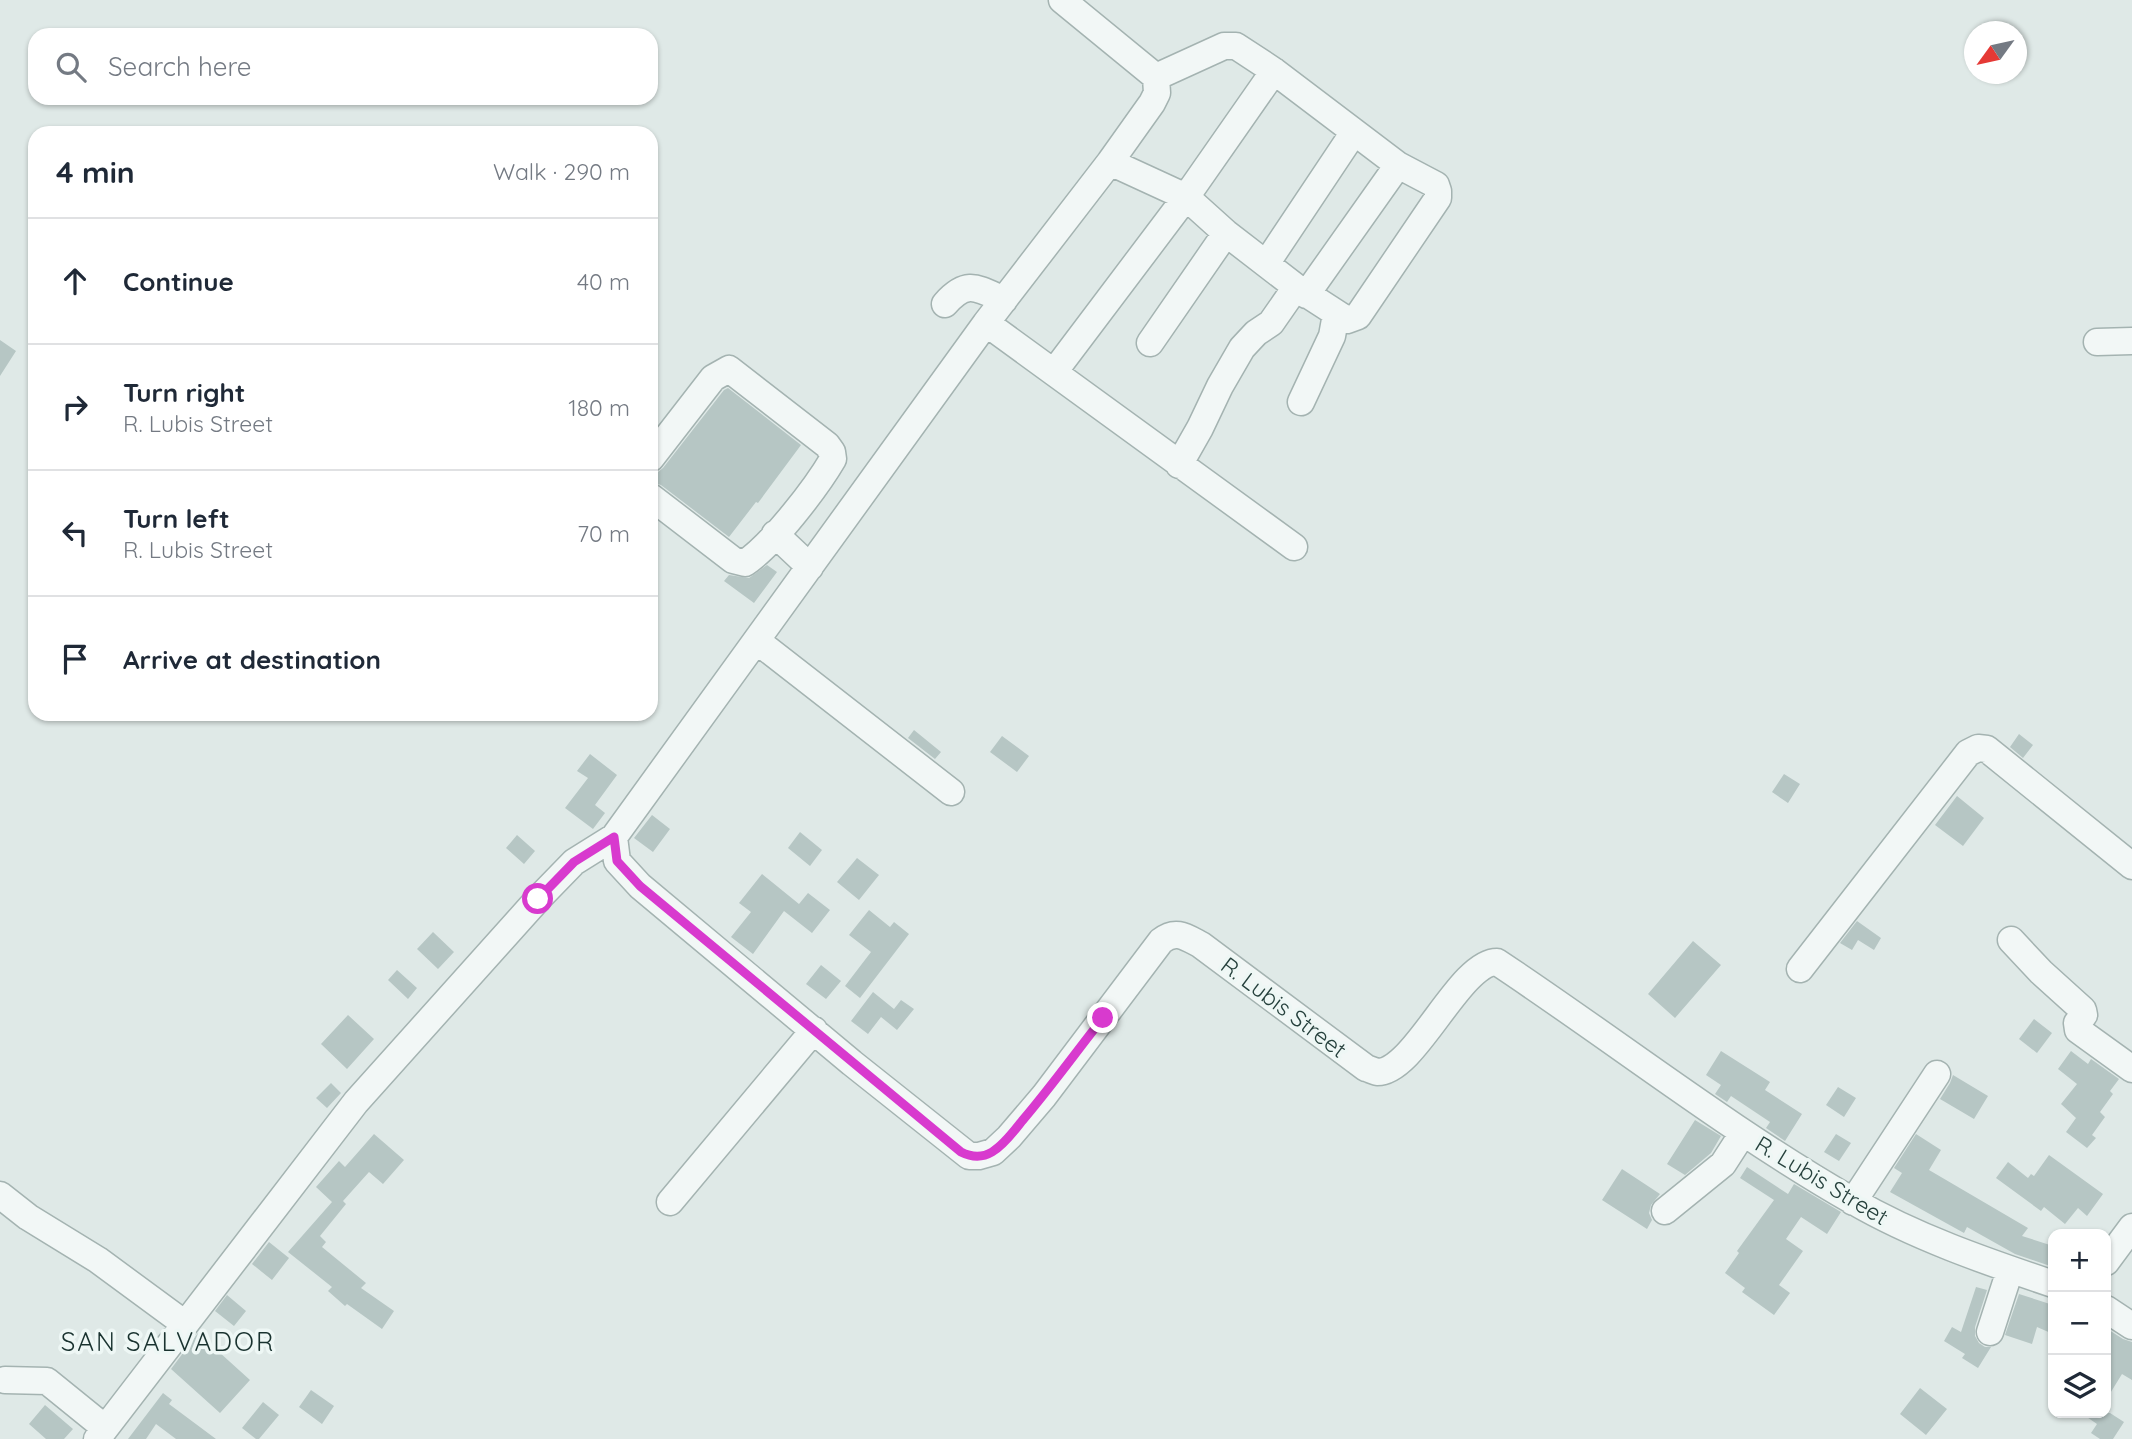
<!DOCTYPE html>
<html lang="en">
<head>
<meta charset="utf-8">
<style>
  :root { --surface:#fff; --page:#f2f2f3; --text:#1f2937; --muted:#747a83; --line:#e0e1e3 }
  body { margin:0; font-family:Quicksand,sans-serif; background:var(--page); color:var(--text) }
  .controls { position:absolute; right:21px; bottom:21px; display:grid; overflow:hidden; border-radius:14px; box-shadow:0 2px 5px #0004 }
  .controls button { width:63px; height:63px; display:grid; place-items:center; padding:0; border:0; border-bottom:2px solid var(--line); background:var(--surface); color:var(--text); font:35px sans-serif }
  .compass { position:absolute; left:1964px; top:21px; width:63px; height:63px; border-radius:50%; background:var(--surface); box-shadow:0 2px 5px #0004; rotate:237deg }
  .stop { position:absolute; width:21px; height:21px; margin:-16px; border:5px solid #d83ace; border-radius:50%; background:#fff }
  .stop.end { background:#d83ace; border-color:#fff; box-shadow:0 2px 7px #0008 }
  .list { margin:0; padding:0; list-style:none }
  h2 { display:flex; justify-content:space-between; align-items:center; height:91px; margin:0; padding:0 28px; font-size:30px }
  h2 small { font-size:23px; font-weight:400; color:var(--muted) }
  .list li { display:grid; grid-template-columns:46px 1fr auto; gap:21px; align-items:center; box-sizing:border-box; height:126px; padding:0 28px; border-top:2px solid var(--line) }
  .list b { display:block; font-size:26px; white-space:nowrap }
  .list p { margin:0; font-size:23px; white-space:nowrap; color:var(--muted) }
  .list em { font-size:23px; font-style:normal; color:var(--muted) }
  .icon { flex:none; width:38px; height:38px; fill:none; stroke:currentColor; stroke-width:2; stroke-linecap:round; stroke-linejoin:round }
  .map { position:relative; flex:none; width:2132px; height:1439px; overflow:hidden }
  .search { position:absolute; background:var(--surface); box-shadow:0 2px 5px #0004; left:28px; top:28px; width:630px; height:77px; display:flex; align-items:center; gap:18px; box-sizing:border-box; padding:0 24px; border-radius:21px; color:var(--muted); font-size:26px }
  .panel { position:absolute; background:var(--surface); box-shadow:0 2px 5px #0004; left:28px; top:126px; width:630px; height:595px; border-radius:21px }
  .map>svg:first-child { display:block }
</style>
</head>
<body>
<div class="map">
<svg width="2132" height="1439" viewBox="0 0 2132 1439">
  <rect width="100%" height="100%" fill="#dfe9e7"/>
  <path fill="#b6c6c4" d="M0,340L16,351L0,376Z
    M728,388L801,445L758,503L756,502L729,537L661,485L651,482V473L658,472L663,468L724,390Z
    M767,565L777,572L754,603L724,581L729,575L749,578Z
    M914,730L941,752L935,759L908,738Z
    M2019,734L2033,745L2023,758L2010,747Z
    M1002,736L1029,756L1017,772L990,752Z
    M590,754L617,775L595,805L605,813L593,829L565,808L588,778L577,771Z
    M1784,774L1800,784L1788,803L1772,792Z
    M1957,796L1984,818L1963,846L1935,825Z
    M652,815L670,829L653,852L634,838Z
    M800,832L822,850L810,866L788,848Z
    M517,835L535,851L524,864L506,848Z
    M857,858L879,875L859,900L837,882Z
    M762,874L799,904L808,893L830,910L812,933L784,911L753,954L731,937L751,912L739,903Z
    M869,910L890,927L894,922L909,934L860,998L845,986L871,952L849,935Z
    M1857,921L1881,938L1874,950L1858,940L1852,950L1840,943Z
    M433,932L454,952L438,969L417,949Z
    M1693,941L1721,965L1675,1018L1648,994Z
    M821,965L841,981L826,999L806,984Z
    M397,970L417,988L408,999L388,980Z
    M873,992L894,1009L901,1000L914,1009L897,1030L881,1017L868,1034L851,1021Z
    M348,1015L374,1039L347,1069L321,1044Z
    M2034,1019L2052,1033L2037,1053L2019,1039Z
    M1721,1051L1770,1082L1765,1090L1802,1114L1785,1141L1766,1128L1770,1122L1731,1096L1727,1102L1715,1094L1721,1085L1706,1075Z
    M2071,1051L2088,1064L2091,1059L2119,1079L2110,1091L2113,1094L2100,1112L2105,1117L2092,1135L2096,1138L2087,1148L2066,1132L2076,1118L2061,1104L2077,1084L2058,1069Z
    M1953,1075L1988,1096L1974,1119L1940,1099L1950,1083Z
    M331,1083L341,1093L327,1108L316,1098Z
    M1838,1087L1856,1098L1844,1117L1826,1105Z
    M1695,1120L1721,1136L1711,1153L1685,1175L1667,1164Z
    M374,1134L404,1160L383,1184L369,1172L343,1201L346,1204L320,1236L326,1242L322,1247L366,1283L361,1288L394,1311L382,1329L347,1304L345,1306L328,1291L332,1287L288,1252L332,1202L316,1187L339,1161L345,1167Z
    M1836,1134L1851,1143L1839,1161L1824,1152Z
    M1916,1134L1941,1150L1929,1170L2028,1228L2022,1236L2053,1246V1267L2015,1254L1967,1227L1964,1233L1890,1192L1902,1173L1894,1168Z
    M2049,1155L2103,1194L2087,1216L2078,1208L2065,1224L2044,1207L2041,1211L1996,1178L2008,1162L2028,1178L2031,1174L2034,1176Z
    M1747,1167L1788,1194L1794,1184L1841,1212L1827,1234L1801,1217L1786,1239L1803,1251L1779,1285L1790,1293L1774,1315L1742,1292L1745,1288L1725,1273L1739,1253L1737,1251L1774,1200L1740,1178Z
    M1622,1169L1660,1194L1651,1205L1649,1213L1652,1220L1647,1229L1602,1200Z
    M269,1242L289,1258L272,1280L252,1264Z
    M1976,1287L1987,1290L1975,1327V1336L1979,1343L1985,1347H1991L1978,1368L1962,1358L1965,1354L1944,1341L1952,1327L1961,1332Z
    M2019,1294L2053,1305V1334L2037,1327L2032,1344L2005,1335Z
    M227,1295L246,1311L234,1326L215,1311Z
    M2109,1330L2123,1339L2132,1342V1380L2122,1374L2106,1400V1334Z
    M198,1333L250,1380L220,1413L171,1369Z
    M1920,1388L1947,1409L1926,1435L1900,1414Z
    M311,1390L334,1406L322,1424L299,1407Z
    M163,1393L172,1400L169,1404L216,1439H176L156,1424L146,1439H128Z
    M263,1402L279,1415L259,1439H256L242,1428Z
    M45,1405L73,1429L64,1439H46L29,1424Z
    M2081,1413H2110L2124,1422L2113,1439H2100L2091,1433L2097,1424Z"/>
  <g fill="none" stroke-linecap="round" stroke-linejoin="round">
    <defs>
      <path id="minor" d="M1110,162L1186,197L1226,233L1296,287L1347,320L1358,316L1438,198V191L1436,185L1398,165L1274,71L1236,46H1224L1156,77
        M1266,264L1354,132
        M1306,295L1398,165
        M945,304C967,279 977,288 1004,300
        M986,323L1294,547
        M2097,342L2132,341
        M1150,343L1226,233
        M1054,372L1186,197L1274,71
        M1301,402L1332,336L1336,314
        M651,458L713,378L729,369L827,445L832,452L833,459C816,488 773,544 745,563L733,560L651,497
        M1179,465L1200,428L1220,386L1242,348L1256,333L1271,323L1296,287
        M775,534L810,567
        M757,641L951,792
        M614,837L617,861L640,886L852,1063L969,1156H979L993,1152L1009,1137L1044,1096L1161,941C1176,929 1186,937 1201,945L1366,1068C1367,1068 1376,1072 1377,1072C1415,1073 1459,962 1497,962C1616,1041 1729,1130 1853,1201C1915,1237 1985,1261 2053,1284
        M2011,940L2041,972L2083,1010L2084,1015L2077,1023L2078,1030L2132,1069
        M1800,969L1968,753L1978,748L1987,749L2132,866
        M0,1195L28,1217L98,1260L185,1324
        M670,1202L814,1030
        M1853,1202L1937,1074
        M1665,1211L1723,1164L1743,1133
        M2106,1262L2132,1227
        M2106,1309L2132,1326
        M1990,1332L2010,1270
        M5,1380L47,1381L105,1428
        M97,1439L356,1102L538,899L574,862L614,837L986,323L1110,162L1152,103L1157,93L1156,77L1062,0"/>
    </defs>
    <use href="#minor" stroke="#a4b3b1" stroke-width="29"/>
    <use href="#minor" stroke="#f2f7f6" stroke-width="26"/>
  </g>
  <g fill="none" stroke-linecap="round" stroke-linejoin="round">
    <path stroke="#d83ace" stroke-width="9" d="M538,899L574,862L614,837L617,861L640,886L961,1152C971,1157 982,1158 992,1152C1004,1145 1014,1131 1022,1121C1051,1087 1076,1052 1103,1018"/>
  </g>
  <g text-anchor="middle" dominant-baseline="central" stroke-width="7" stroke-linejoin="round" paint-order="stroke">
    <g font-size="23" fill="#26413d" stroke="#eef7f5">
      <text transform="translate(1284 1007) rotate(37)">R. Lubis Street</text>
      <text transform="translate(1822 1180) rotate(31)">R. Lubis Street</text>
    </g>
    <g font-size="26" letter-spacing="2" fill="#19322f" stroke="#eef7f5">
      <text x="168" y="1341">SAN SALVADOR</text>
    </g>
  </g>
</svg>
<div class="controls">
<button>+</button>
<button>−</button>
<button><svg class="icon" aria-label="layers" viewBox="0 0 24 24"><path d="M12 4l9 5-9 5-9-5zM3 14l9 5 9-5"/></svg></button>
</div>
<svg class="compass" viewBox="-18 -18 36 36"><path d="M0-13l5 13h-10z" fill="#e53935"/><path d="M0 13l5-13h-10z" fill="#747a83"/></svg>
<div class="stop" style="left:538px;top:899px"></div>
<div class="stop end" style="left:1103px;top:1018px"></div>
<div class="search"><svg class="icon" aria-label="search" viewBox="0 0 24 24"><circle cx="10" cy="10" r="6"/><path d="M15 15l6 6"/></svg>Search here</div>
<section class="panel">
<h2>4 min<small>Walk · 290 m</small></h2>
<ul class="list">
<li><svg class="icon" aria-label="ahead" viewBox="0 0 24 24"><path d="M12 20V5M6 11l6-6 6 6"/></svg><div><b>Continue</b></div><em>40 m</em></li>
<li><svg class="icon" aria-label="right" viewBox="0 0 24 24"><path d="M7 20v-9h11M14 6l5 5-5 5"/></svg><div><b>Turn right</b><p>R. Lubis Street</p></div><em>180 m</em></li>
<li><svg class="icon" aria-label="left" viewBox="0 0 24 24"><path d="M17 20v-9H6M10 6l-5 5 5 5"/></svg><div><b>Turn left</b><p>R. Lubis Street</p></div><em>70 m</em></li>
<li><svg class="icon" aria-label="arrive" viewBox="0 0 24 24"><path d="M6 21V4h12l-3 4 3 4H6"/></svg><div><b>Arrive at destination</b></div></li>
</ul>
</section>
</div>
</body>
</html>
